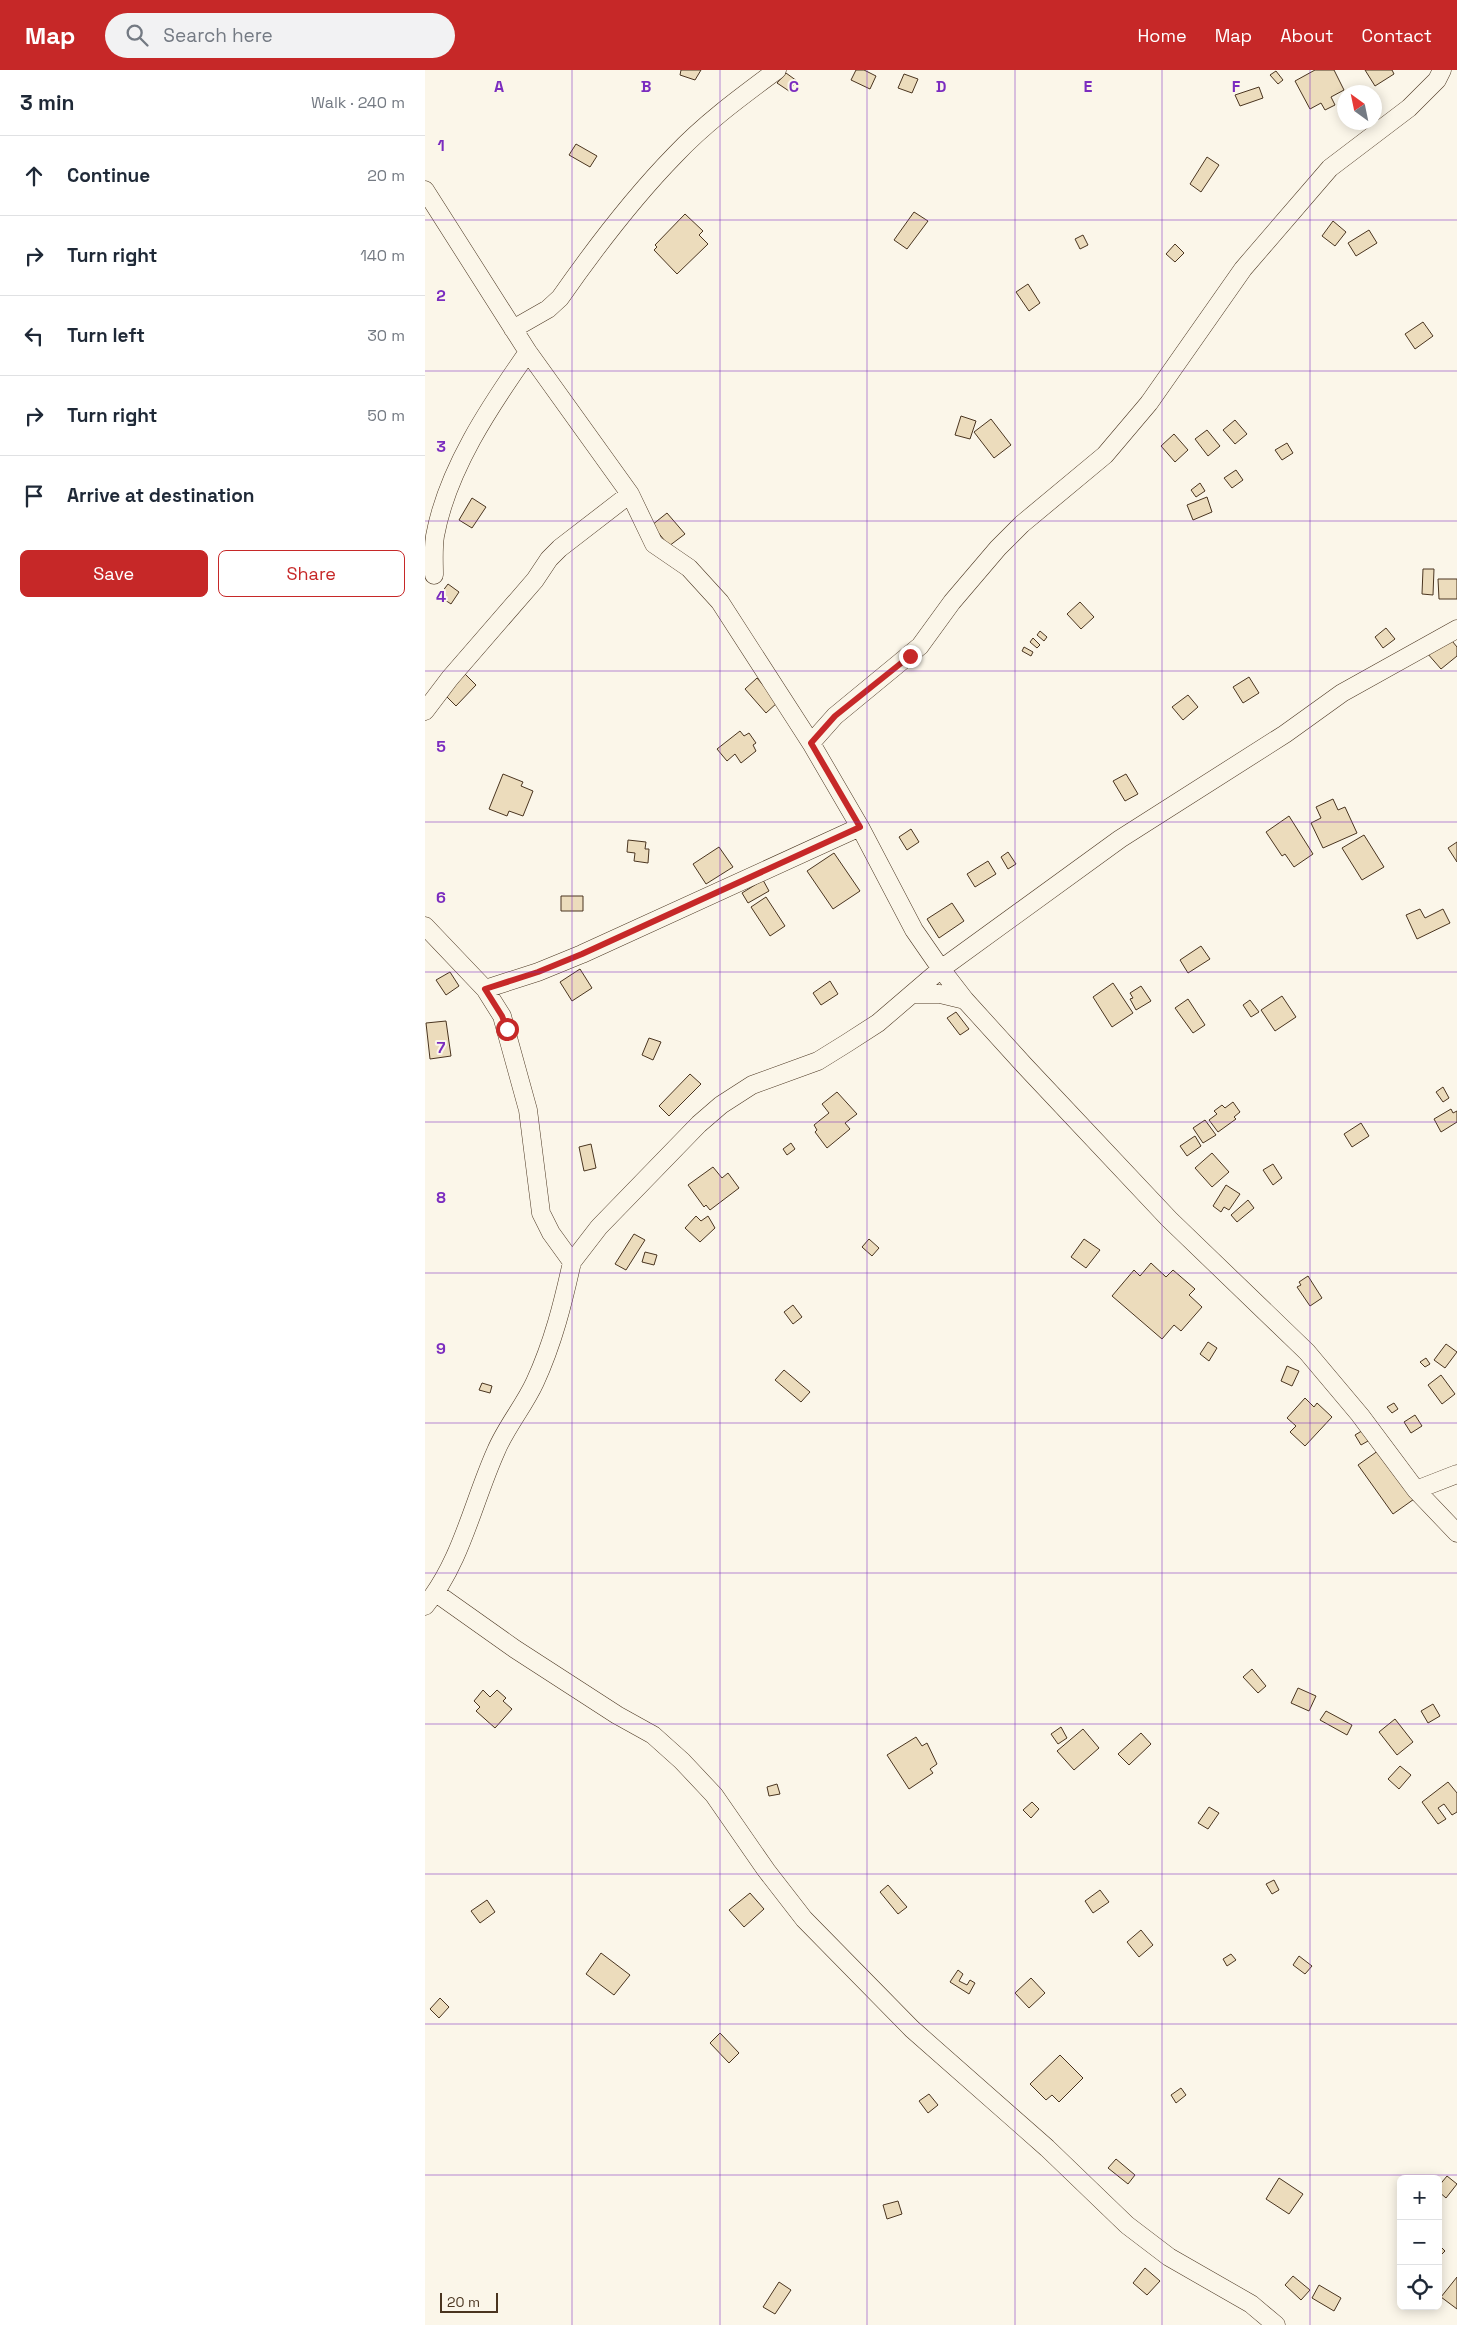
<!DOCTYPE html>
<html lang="en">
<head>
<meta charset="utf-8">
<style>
  :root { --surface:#fff; --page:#f2f2f3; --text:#1f2937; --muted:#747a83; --line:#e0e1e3; --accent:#c62828 }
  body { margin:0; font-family:"Space Grotesk",sans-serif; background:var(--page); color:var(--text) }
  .controls { position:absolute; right:15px; bottom:15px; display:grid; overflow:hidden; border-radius:8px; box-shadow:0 2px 12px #0003 }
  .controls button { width:45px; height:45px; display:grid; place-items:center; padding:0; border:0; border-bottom:1px solid var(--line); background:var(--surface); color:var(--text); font:25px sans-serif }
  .compass { position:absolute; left:912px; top:15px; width:45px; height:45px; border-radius:50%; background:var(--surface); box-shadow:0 2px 12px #0003; rotate:327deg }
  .scale { position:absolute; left:15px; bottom:12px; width:58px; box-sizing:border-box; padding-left:5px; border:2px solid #4a3520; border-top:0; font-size:14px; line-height:18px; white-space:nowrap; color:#4a3520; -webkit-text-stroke:4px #fbf6e9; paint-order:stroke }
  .stop { position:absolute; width:15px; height:15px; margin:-11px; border:4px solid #c62828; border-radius:50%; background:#fff }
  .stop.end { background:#c62828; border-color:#fff; box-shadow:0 1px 5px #0008 }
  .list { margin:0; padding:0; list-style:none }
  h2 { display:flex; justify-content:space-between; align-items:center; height:65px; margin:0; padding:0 20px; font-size:21px }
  h2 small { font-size:16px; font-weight:400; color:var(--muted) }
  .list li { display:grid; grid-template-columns:32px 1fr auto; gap:15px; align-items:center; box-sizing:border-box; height:80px; padding:0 20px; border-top:1px solid var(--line) }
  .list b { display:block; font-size:19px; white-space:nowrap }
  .list em { font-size:16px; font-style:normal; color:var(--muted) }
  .actions { display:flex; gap:10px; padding:15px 20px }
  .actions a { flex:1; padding:11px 0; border:1px solid var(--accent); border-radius:8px; text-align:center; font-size:18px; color:var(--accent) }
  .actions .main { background:var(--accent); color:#fff }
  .icon { flex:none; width:28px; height:28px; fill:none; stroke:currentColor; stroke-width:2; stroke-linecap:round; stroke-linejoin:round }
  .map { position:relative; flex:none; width:1032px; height:2255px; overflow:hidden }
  header { display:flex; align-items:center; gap:30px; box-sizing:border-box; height:70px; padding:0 25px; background:var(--accent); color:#fff }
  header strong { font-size:24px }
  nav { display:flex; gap:28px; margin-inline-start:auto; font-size:18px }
  .search { width:350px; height:45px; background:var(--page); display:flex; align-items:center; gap:12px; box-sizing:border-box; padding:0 18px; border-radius:28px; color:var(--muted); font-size:19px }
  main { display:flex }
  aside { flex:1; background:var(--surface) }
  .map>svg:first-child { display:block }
</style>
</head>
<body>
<header>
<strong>Map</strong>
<div class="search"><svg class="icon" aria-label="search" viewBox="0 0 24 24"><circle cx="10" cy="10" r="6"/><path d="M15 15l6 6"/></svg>Search here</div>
<nav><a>Home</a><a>Map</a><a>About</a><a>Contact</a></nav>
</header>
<main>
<aside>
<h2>3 min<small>Walk · 240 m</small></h2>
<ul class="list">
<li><svg class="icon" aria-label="ahead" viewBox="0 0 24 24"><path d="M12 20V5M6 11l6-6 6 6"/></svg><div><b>Continue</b></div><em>20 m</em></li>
<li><svg class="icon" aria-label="right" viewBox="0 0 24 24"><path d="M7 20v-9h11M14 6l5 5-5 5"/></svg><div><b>Turn right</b></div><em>140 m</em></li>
<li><svg class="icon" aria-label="left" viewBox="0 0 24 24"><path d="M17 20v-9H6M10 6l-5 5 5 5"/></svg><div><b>Turn left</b></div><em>30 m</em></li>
<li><svg class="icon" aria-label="right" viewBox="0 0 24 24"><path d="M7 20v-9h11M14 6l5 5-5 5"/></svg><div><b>Turn right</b></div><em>50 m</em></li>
<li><svg class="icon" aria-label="arrive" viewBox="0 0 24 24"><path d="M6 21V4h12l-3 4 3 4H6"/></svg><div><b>Arrive at destination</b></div></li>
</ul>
<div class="actions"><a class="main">Save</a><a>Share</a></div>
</aside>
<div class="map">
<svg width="1032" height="2255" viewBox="0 0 1032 2255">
  <rect width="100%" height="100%" fill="#fbf6e9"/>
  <path fill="#ecdcbc" stroke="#4a3520" d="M256,0H276L270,10L255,5Z
    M431,0H439L451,6L445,19L426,10Z
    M890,0H909L919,20L906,27L910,35L900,40L896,33L885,39L870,11Z
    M940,0H967L969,4L950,16Z
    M851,1L858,10L853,14L845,5Z
    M361,3L372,11L364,21L352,13Z
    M479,4L493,9L487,23L473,18Z
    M834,17L838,28L815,36L810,25Z
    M151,74L172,86L165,97L144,85Z
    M782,87L794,95L776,122L765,114Z
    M489,142L503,151L482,179L469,170Z
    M260,144L278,161L274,165L283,174L252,204L229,180L232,177L230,175Z
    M908,151L921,162L910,176L897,166Z
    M944,160L952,173L931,186L923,173Z
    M658,165L663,175L655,179L650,169Z
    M750,174L759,183L750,192L741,184Z
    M603,214L615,233L604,241L591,222Z
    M998,252L1008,266L990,279L980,264Z
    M536,346L551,351L545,369L530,365Z
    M566,349L586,375L569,388L549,362Z
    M810,350L822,364L810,374L798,360Z
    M782,360L795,376L783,386L770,369Z
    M749,364L763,380L750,392L736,376Z
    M862,373L868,383L857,390L850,380Z
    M811,400L818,410L807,418L799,408Z
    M775,413L780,421L771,427L766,420Z
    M782,427L787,442L768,450L762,435Z
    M47,428L61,437L47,458L34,450Z
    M242,443L260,464L244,476L227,455Z
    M998,499H1009L1008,525L997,524Z
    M1013,509H1032V529H1014Z
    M23,514L34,522L26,534L14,526Z
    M655,532L669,547L656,559L642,544Z
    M961,558L970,569L958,578L950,567Z
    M615,561L622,567L619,571L612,565Z
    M1023,566L1032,577V586L1016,599L1002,583Z
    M608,568L615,575L612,578L605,572Z
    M599,577L608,582L606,586L597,581Z
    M40,604L51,615L31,636L19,624Z
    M824,607L834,623L818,633L808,617Z
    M332,608L353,632L341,643L320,619Z
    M763,625L773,637L758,650L747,637Z
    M315,661L319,666L324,663L331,673L328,675L331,681L316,693L310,684L302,691L292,679Z
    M78,704L98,712L96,716L108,721L98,746L84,741L82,746L64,739Z
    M701,704L713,724L700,731L688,711Z
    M908,729L913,740L920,737L932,763L898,778L886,753L896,748L891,737Z
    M864,746L888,784L869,797L860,784L857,786L841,762Z
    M486,759L494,772L482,780L474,767Z
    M939,765L959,797L937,810L917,778Z
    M203,770L221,772L220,779H224L223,793L209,791L210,783L202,782Z
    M1032,772V792L1023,778Z
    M294,777L308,797L281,814L268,794Z
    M583,782L591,794L583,799L576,787Z
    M409,783L435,821L408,839L382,801Z
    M563,791L571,804L550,817L542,804Z
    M338,810L344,821L323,833L317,823Z
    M136,826H158V841H136Z
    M341,827L360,856L345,866L326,837Z
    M527,833L539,851L514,868L502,849Z
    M995,839L1000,848L1018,839L1025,853L992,869L981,845Z
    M776,876L785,889L763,903L755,890Z
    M155,899L167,918L147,931L135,912Z
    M25,902L34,916L21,925L11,910Z
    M405,911L413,924L396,935L388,923Z
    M688,913L708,943L687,957L668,927Z
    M716,916L726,931L711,940L705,929L708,928L705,923Z
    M857,926L871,947L850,961L836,940Z
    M763,929L780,955L768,963L750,938Z
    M825,930L834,942L826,947L818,935Z
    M531,942L544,959L535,965L522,948Z
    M21,951L26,986L5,989L1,953Z
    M224,968L236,972L228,990L217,985Z
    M265,1004L276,1014L244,1046L234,1036Z
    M1018,1017L1024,1028L1018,1032L1011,1022Z
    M412,1022L432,1044L420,1053L425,1059L402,1078L390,1062L392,1060L389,1055L404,1043L397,1034Z
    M808,1032L815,1042L809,1047L811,1049L793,1062L784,1050L792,1044L789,1041L797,1035L800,1038Z
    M1026,1039L1028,1043L1032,1041V1052L1016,1062L1009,1049Z
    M780,1050L791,1065L778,1073L768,1058Z
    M936,1053L944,1066L927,1077L919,1064Z
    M770,1066L776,1076L762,1086L755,1076Z
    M366,1073L370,1079L362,1085L358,1079Z
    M166,1074L171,1098L159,1101L154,1077Z
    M787,1083L804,1102L787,1117L770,1098Z
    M848,1094L857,1108L848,1115L838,1100Z
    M288,1097L297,1108L303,1103L314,1118L285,1140L281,1135L279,1137L263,1115Z
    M801,1115L815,1124L804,1140L799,1137L796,1142L788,1136Z
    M823,1130L829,1138L812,1152L806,1145Z
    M271,1146L276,1151L283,1146L290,1158L275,1172L260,1158Z
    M209,1164L220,1170L201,1200L190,1194Z
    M444,1169L454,1178L447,1186L437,1177Z
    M659,1169L675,1180L661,1198L646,1187Z
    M220,1182L232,1185L229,1195L217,1192Z
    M726,1193L741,1207L748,1200L770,1219L764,1225L777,1237L756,1261L749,1255L737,1269L687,1226L709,1200L715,1206Z
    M883,1206L897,1228L885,1236L872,1217L876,1215L874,1212Z
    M368,1235L377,1247L368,1254L359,1242Z
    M783,1272L792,1278L784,1291L775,1284Z
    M1021,1274L1032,1282L1020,1298L1009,1290Z
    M1001,1288L1005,1294L1000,1297L995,1292Z
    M862,1296L874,1301L867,1316L856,1311Z
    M359,1300L385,1322L376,1332L350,1310Z
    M1016,1305L1030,1324L1017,1334L1003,1315Z
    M57,1313L67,1316L65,1323L54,1320Z
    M880,1328L889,1337L892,1333L907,1347L880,1376L865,1362L871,1356L862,1348Z
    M969,1333L973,1339L967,1343L962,1337Z
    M990,1345L997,1356L986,1363L979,1352Z
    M940,1359L943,1371L936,1375L930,1365Z
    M957,1378L992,1427L968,1444L933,1395Z
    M827,1599L841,1616L833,1623L818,1607Z
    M873,1618L891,1626L884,1641L866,1633Z
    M58,1620L65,1627L72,1620L81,1628L78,1631L87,1639L70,1658L51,1641L55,1637L49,1631Z
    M1008,1634L1015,1646L1003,1653L996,1641Z
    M901,1641L927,1655L922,1665L895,1650Z
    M970,1649L988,1672L972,1685L954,1662Z
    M636,1657L642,1668L633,1674L626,1664Z
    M658,1659L674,1678L649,1700L632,1681Z
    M716,1663L726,1674L704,1695L693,1684Z
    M491,1667L497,1676L502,1673L512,1694L505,1699L508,1703L484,1719L462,1685Z
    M975,1696L986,1705L974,1719L963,1709Z
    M1023,1712L1032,1723V1742L1027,1745L1019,1734L1013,1738L1021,1749L1013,1754L997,1732Z
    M352,1714L355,1724L344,1726L342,1717Z
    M607,1732L614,1739L606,1748L598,1740Z
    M784,1737L794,1743L783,1759L773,1753Z
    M849,1810L854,1820L847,1824L841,1814Z
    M463,1815L482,1837L473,1844L455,1822Z
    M675,1820L684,1832L668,1843L660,1831Z
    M325,1823L339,1839L319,1857L304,1840Z
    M62,1830L70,1842L55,1853L46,1841Z
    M716,1860L728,1875L714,1887L702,1872Z
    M176,1883L205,1905L189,1925L161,1904Z
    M806,1884L811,1890L802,1896L798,1889Z
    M874,1886L887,1896L880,1904L868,1895Z
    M533,1900L538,1904L534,1911L542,1915L545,1910L550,1913L544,1924L525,1912Z
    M606,1908L620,1923L604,1938L590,1923Z
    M15,1928L24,1937L14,1948L5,1939Z
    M295,1963L314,1983L304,1993L285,1973Z
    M635,1985L658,2008L634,2032L627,2025L621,2030L605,2014Z
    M756,2018L761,2025L751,2033L746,2025Z
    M504,2024L513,2035L503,2043L494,2031Z
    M691,2089L710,2105L703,2114L683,2098Z
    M1022,2106L1032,2114L1021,2128L1013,2121V2117Z
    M854,2108L878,2124L864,2144L841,2129Z
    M473,2131L477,2144L462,2149L458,2135Z
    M1014,2175L1020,2181L1014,2187L1013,2186Z
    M720,2198L735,2211L722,2225L708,2213Z
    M868,2206L885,2220L876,2230L860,2215Z
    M1032,2207V2239L1016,2227Z
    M354,2212L366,2220L350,2244L338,2237Z
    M894,2215L916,2228L909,2241L887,2228Z"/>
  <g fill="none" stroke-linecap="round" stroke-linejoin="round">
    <defs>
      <path id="street" d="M0,120L103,282L205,424L229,474L264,498L295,532L386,673L435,757L489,860L516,899L540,930L599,995L744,1149L882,1282L935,1345L991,1420L1032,1463
        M88,259L123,239L135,228C170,178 207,129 250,85C280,53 317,26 352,0
        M9,505C9,492 8,479 10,466C22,400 65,336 103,282
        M0,641L25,608L110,510L124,489L135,478L205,424
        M386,673L410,646L495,576L527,532L573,478L597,454L680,385L724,333L818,199L905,98L984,38L1012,10L1017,0
        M0,856L60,919L77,946L103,1040L116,1143L126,1163L147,1192C138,1233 128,1273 110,1312C99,1336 81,1357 71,1381C48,1432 36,1493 0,1536
        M60,919L113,902L157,884L435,757
        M489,924H515L540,930
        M147,1192L174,1157L274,1054L296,1035L327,1015L393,991L422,973L453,953L516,899L695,769L860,664L917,623L1032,559
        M991,1420L1032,1404
        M11,1523L90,1579L192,1645L228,1665L257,1691L289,1725L341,1800L379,1849L487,1959L622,2078L702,2155L744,2187L826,2234L851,2255"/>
    </defs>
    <use href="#street" stroke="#4a3520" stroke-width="19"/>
    <use href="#street" stroke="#fbf6e9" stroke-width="18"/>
  </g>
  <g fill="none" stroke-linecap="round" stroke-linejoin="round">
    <path stroke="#c62828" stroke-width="6" d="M82,959L77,946L60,919L113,902L157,884L435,757L386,673L410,646L485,586"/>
  </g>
  <path fill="none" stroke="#7b2cbf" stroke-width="1" stroke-opacity="0.55" d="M147,0V2255M295,0V2255M442,0V2255M590,0V2255M737,0V2255M885,0V2255M0,150H1032M0,301H1032M0,451H1032M0,601H1032M0,752H1032M0,902H1032M0,1052H1032M0,1203H1032M0,1353H1032M0,1503H1032M0,1654H1032M0,1804H1032M0,1954H1032M0,2105H1032"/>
  <g font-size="16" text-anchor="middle" font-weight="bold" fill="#7b2cbf" stroke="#fbf6e9" stroke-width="4" stroke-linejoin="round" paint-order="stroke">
    <text x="74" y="22">A</text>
    <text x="221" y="22">B</text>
    <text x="369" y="22">C</text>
    <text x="516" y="22">D</text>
    <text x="663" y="22">E</text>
    <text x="811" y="22">F</text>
    <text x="16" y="81">1</text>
    <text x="16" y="231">2</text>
    <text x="16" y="382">3</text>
    <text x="16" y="532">4</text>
    <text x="16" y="682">5</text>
    <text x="16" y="833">6</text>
    <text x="16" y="983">7</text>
    <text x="16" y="1133">8</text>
    <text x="16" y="1284">9</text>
  </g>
</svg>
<div class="controls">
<button>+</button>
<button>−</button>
<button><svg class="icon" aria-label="locate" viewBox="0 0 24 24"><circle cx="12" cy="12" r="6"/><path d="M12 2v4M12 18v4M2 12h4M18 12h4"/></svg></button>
</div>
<svg class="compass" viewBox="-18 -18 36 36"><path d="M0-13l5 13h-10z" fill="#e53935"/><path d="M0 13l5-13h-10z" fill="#747a83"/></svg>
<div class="scale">20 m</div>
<div class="stop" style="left:82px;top:959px"></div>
<div class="stop end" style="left:485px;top:586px"></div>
</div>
</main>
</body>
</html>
